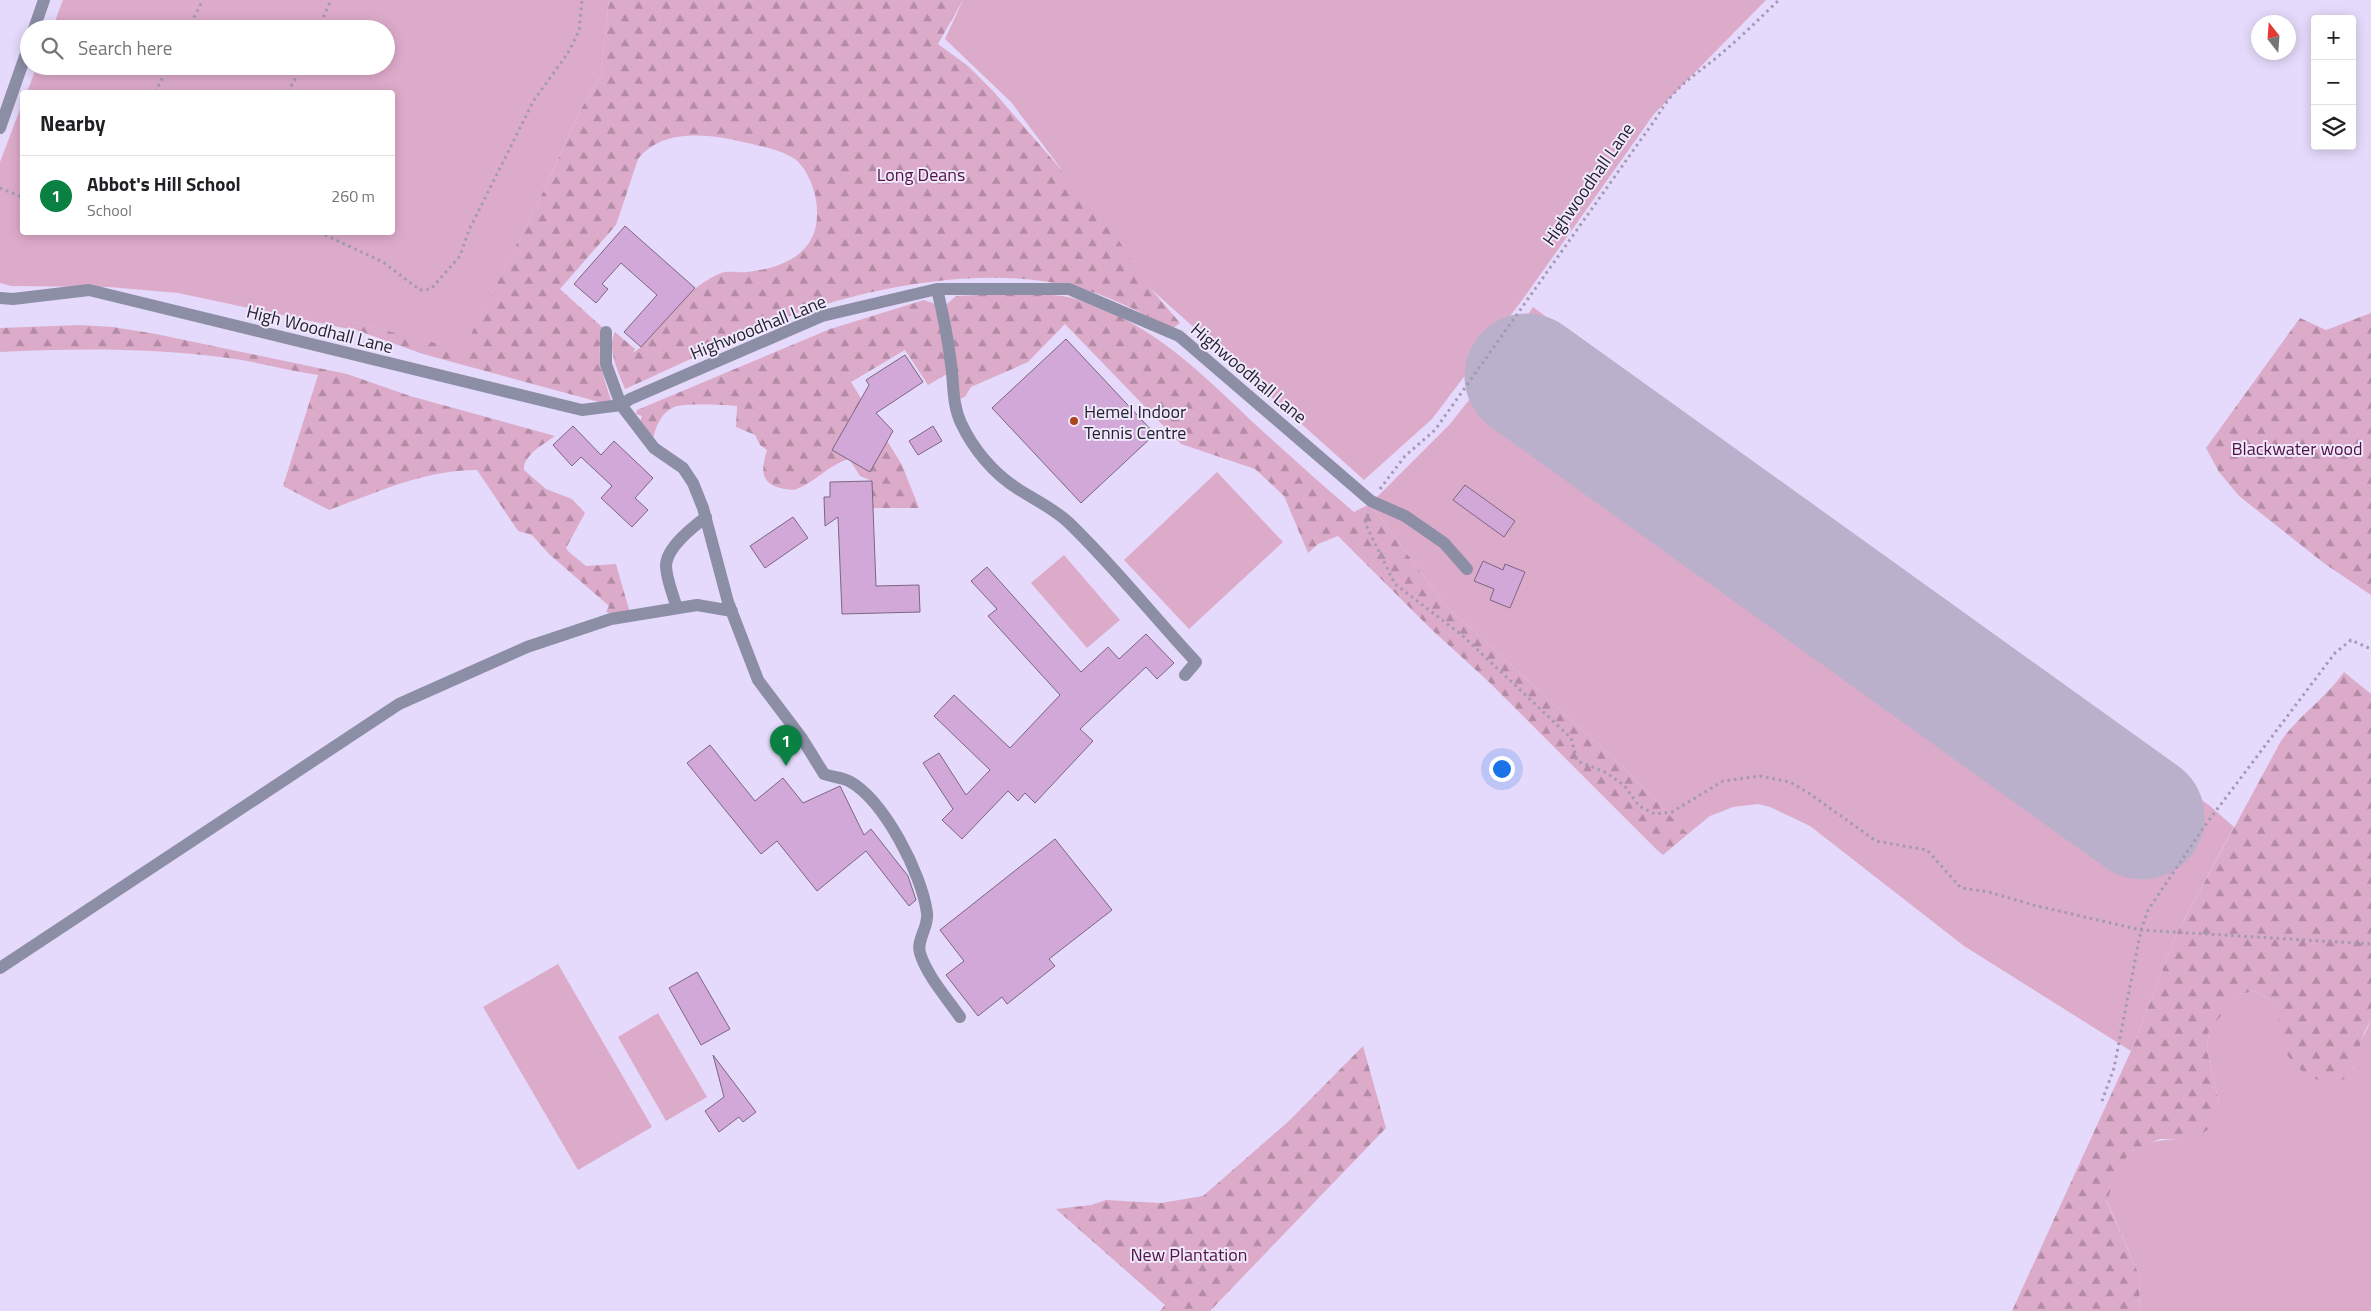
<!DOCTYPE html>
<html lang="en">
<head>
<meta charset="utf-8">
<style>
  :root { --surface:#fff; --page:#f2f2f2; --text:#202124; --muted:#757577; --line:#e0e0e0; --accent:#0b8043 }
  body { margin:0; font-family:"Titillium Web",sans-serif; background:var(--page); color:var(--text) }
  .controls { position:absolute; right:15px; top:15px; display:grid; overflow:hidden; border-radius:5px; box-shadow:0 2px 12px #0003 }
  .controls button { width:45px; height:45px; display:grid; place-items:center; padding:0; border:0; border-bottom:1px solid var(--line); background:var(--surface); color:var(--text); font:25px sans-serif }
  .compass { position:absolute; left:2251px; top:15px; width:45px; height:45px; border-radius:50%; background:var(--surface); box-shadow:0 2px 12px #0003; rotate:343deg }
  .you { position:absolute; left:1501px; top:768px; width:18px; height:18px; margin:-12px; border:4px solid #fff; border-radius:50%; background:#1a73e8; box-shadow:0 0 0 8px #1a73e833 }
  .badge { display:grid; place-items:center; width:32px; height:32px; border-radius:50%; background:var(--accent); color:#fff; font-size:16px; font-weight:700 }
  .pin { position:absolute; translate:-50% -41px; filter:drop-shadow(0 1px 2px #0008) }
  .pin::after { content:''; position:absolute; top:26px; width:18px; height:15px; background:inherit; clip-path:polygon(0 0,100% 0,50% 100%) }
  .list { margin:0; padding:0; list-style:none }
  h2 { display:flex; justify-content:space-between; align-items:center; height:65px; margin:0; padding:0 20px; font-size:21px }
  h2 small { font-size:16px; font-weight:400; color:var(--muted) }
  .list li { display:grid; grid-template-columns:32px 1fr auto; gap:15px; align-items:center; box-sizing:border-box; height:80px; padding:0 20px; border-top:1px solid var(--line) }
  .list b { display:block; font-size:19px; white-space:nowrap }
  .list p { margin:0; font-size:16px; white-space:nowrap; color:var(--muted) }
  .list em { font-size:16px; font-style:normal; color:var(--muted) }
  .icon { flex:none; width:28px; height:28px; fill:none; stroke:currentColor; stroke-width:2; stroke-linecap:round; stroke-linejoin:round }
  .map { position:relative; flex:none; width:2371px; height:1311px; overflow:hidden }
  .search { position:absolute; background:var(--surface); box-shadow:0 2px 12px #0003; left:20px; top:20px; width:375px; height:55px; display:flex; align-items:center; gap:12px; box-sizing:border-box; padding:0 18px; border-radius:28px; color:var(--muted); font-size:19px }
  .panel { position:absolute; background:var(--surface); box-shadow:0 2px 12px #0003; left:20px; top:90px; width:375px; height:145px; border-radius:5px }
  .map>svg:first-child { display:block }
</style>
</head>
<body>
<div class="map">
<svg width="2371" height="1311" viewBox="0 0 2371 1311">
  <defs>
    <pattern id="forest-firs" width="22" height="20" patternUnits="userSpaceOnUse" patternTransform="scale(1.25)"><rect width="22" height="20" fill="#ddabca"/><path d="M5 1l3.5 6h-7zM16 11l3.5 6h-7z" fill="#b38ba4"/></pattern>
  </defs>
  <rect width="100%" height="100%" fill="#e5dafb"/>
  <path fill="#ddabca" d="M63,0H609L601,75L580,111L543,192L463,351L348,321L339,327L178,293L109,287L11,286L0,283V162L22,104V232H392V92H27L37,66H386V29H52Z
    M963,0H1766L1654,114L1523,299L1432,419L1364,480L1151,289L1011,102L945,39Z
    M1533,307L2210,806L2234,827L2177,933L2131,1051L1964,946L1810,826L1770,807L1758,804L1733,807L1710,816L1688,834L1624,768L1446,606L1370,504L1450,424L1481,385Z
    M1217,472L1283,542L1189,629L1124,560Z
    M1064,555L1120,620L1087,648L1031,583Z
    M558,964L652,1127L578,1170L483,1007Z
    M2256,991L2275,1003L2280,1020L2353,1069L2358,1047L2371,1021V1311H2139L2140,1277L2107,1201C2110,1191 2112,1178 2117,1168C2132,1140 2164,1139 2192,1139L2219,1104L2207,1050L2209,1029L2233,1000L2240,994Z
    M658,1013L707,1097L666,1121L618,1037Z"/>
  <path fill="url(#forest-firs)" d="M609,0H963L938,44L968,66L993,91L1105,220L1151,289L1180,323L1172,329C1140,312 1107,294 1071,286C980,265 867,287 781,319C728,340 677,366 625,389C619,373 606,349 615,332L635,349L633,353L641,347C665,321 687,287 721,273C727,270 739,273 747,272C793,267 826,246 815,195C812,182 805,167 795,159C783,151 769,148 756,145C719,136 666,124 638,159L616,225L560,289L603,328C595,353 603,376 611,400L610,405L423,354L359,331L339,327L348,321L463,350L543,192L580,111L601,75Z
    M998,294C1026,294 1059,292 1085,302C1157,327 1203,375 1257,426C1289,455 1321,484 1354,512L1370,504L1446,606L1624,768L1688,834L1663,855L1656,849L1489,682L1432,630L1338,536L1318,544L1308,553L1284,496L1255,469L1181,444L1065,324L1028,362L971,387L965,397L956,400L947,304L956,296Z
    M924,300L933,303L938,309L947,374L928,385L905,350L851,382L902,465L919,508H865L872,481L860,476L849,459C828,465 815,483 794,490C765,488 758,478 767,450L760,445L755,435L736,427L737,406C724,405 685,403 674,407C661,413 656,426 653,439L640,422L642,416L636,414L637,410L830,329Z
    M2371,313V595L2325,564L2239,496L2219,472L2206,448L2300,318L2326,330Z
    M80,325L113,327L156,334L347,374L410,396L555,436C544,444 523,455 524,470L546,489L572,499L585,513L566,548L569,552L586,566L616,564L630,613L616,615L606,612L609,606L549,554L532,535L518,531L477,470C423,470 379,492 329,510L283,486L318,375C286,370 254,361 221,357C149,348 73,348 0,352V328Z
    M2344,672L2371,694V1021C2359,1037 2360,1053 2353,1068C2338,1099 2296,1074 2286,1052C2280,1039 2279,1017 2275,1003L2256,991L2240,994L2234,1000L2209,1030L2207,1050L2219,1104L2214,1126L2192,1139H2160L2133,1150L2117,1168L2107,1202L2140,1277L2139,1311H2012L2131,1051L2177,933L2281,741C2299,715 2326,698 2344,672Z
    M1363,1046L1386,1128L1210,1311H1160L1165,1305L1056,1209L1091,1205L1106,1200L1161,1203L1203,1196L1290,1120Z"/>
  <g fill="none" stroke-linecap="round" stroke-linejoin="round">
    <path stroke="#bab0cc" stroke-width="125" d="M1527,376L2142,817"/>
  </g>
  <path fill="#d1a8d8" stroke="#7c6680" d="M625,226L695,288L641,347L624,332L657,295L621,263L602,284L608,289L596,303L574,284Z
    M1066,339L1155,434L1081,503L992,408Z
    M905,355L923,382L876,413L893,431L870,472L832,450L869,385L866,380Z
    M573,426L601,455L614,441L653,478L635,498L648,510L632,527L601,498L612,486L581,457L572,466L553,445Z
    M933,426L942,441L918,455L909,441Z
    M872,481L876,586L919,585L920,612L842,614L838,517L825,526L824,497H830V482Z
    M1465,485L1515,521L1504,537L1453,500Z
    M793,517L808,538L765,568L750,546Z
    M1483,561L1503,570L1505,564L1525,572L1510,608L1490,600L1494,589L1474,581Z
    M987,567L1081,672L1108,647L1119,659L1146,634L1174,663L1157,679L1146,667L1080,729L1093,741L1035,803L1025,793L1018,801L1008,791L962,839L942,820L953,809L923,763L939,753L966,795L990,770L934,716L954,695L1010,748L1060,695L988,616L997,609L971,581Z
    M710,745L755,801L783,778L803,803L840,786L864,835L871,829L908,876L916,900L909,906L866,851L817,891L777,841L761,854L687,763Z
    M1055,839L1112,910L1049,959L1055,966L1007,1004L1002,997L978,1016L946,975L964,961L940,930Z
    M697,972L730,1029L701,1045L669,988Z
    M713,1055L756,1112L743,1122L739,1117L719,1132L705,1111L724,1097Z"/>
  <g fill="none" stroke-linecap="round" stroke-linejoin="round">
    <path stroke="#a299b3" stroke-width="3" stroke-dasharray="2.5 4" stroke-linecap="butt" d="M188,29L203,0
      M318,29L331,0
      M155,92L169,66
      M288,92L302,66
      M0,188L22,197
      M319,232L383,262L420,290L431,289L460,256L469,230L534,100L568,53L579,31L582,0
      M1380,489L1405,456L1435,430L1657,117C1674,87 1690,79 1716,58C1738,40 1758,20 1779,0
      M1368,514L1365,523L1395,584L1463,636L1571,738L1577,761L1605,772L1624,785L1639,806L1655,814L1672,812L1723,781L1760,776L1790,782L1810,794L1876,841L1927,850L1961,888L1989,892L2033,905L2141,930L2371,944
      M2102,1101L2114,1068L2141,930L2148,910L2206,824L2335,653L2351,640L2371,649"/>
    <path stroke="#8c8ea6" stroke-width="12" d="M34,29L44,0
      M0,128L29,45
      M937,289C943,314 948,339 951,364C954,384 952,404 961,423C973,449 994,474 1018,489C1035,500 1053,508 1068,522C1114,566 1153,616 1196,662L1185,675
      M0,298L13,299L89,290L582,410L621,405L630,399L822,316L937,289H1069L1179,336L1371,501L1405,516L1444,543L1467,569
      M606,332V364L621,405L654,448L683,468L693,483L703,508L728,602L758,680L801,737L824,774C832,777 841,777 849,781C884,800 922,874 927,913C929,927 916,940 920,953C927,976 947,998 960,1017
      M677,608C673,595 666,578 666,565C667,547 693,527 706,517
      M0,968L399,704L527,647L611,619L697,605L732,611"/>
  </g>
  <circle fill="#ab451b" stroke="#f0e9fe" stroke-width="2" cx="1074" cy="421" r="5"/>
  <g text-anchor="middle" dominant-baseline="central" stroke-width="4" stroke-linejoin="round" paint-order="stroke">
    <g font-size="18" fill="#521140" stroke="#f0e9fe">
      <text x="921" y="174">Long Deans</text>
      <text x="2297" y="448">Blackwater wood</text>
      <text x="1189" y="1254">New Plantation</text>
    </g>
    <g font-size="18" fill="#25212d" stroke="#f0e9fe">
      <text transform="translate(1588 184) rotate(-55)">Highwoodhall Lane</text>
      <text transform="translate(758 327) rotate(-22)">Highwoodhall Lane</text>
      <text transform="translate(320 329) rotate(14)">High Woodhall Lane</text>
      <text transform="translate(1249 373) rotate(40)">Highwoodhall Lane</text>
    </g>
    <g font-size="18" fill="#25212d" stroke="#f0e9fe" text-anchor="start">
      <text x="1084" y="411">Hemel Indoor<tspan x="1084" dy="21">Tennis Centre</tspan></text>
    </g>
  </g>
</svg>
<div class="controls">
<button>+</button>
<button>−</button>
<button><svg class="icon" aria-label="layers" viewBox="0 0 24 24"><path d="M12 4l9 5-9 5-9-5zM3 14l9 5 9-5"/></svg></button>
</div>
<svg class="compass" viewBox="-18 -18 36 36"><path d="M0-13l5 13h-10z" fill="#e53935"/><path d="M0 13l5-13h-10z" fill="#757577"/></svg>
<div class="you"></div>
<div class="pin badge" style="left:786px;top:766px">1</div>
<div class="search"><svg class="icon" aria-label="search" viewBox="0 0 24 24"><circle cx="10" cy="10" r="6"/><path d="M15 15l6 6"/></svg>Search here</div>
<section class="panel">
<h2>Nearby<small></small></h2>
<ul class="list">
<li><span class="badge">1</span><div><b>Abbot's Hill School</b><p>School</p></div><em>260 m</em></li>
</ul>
</section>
</div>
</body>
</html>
